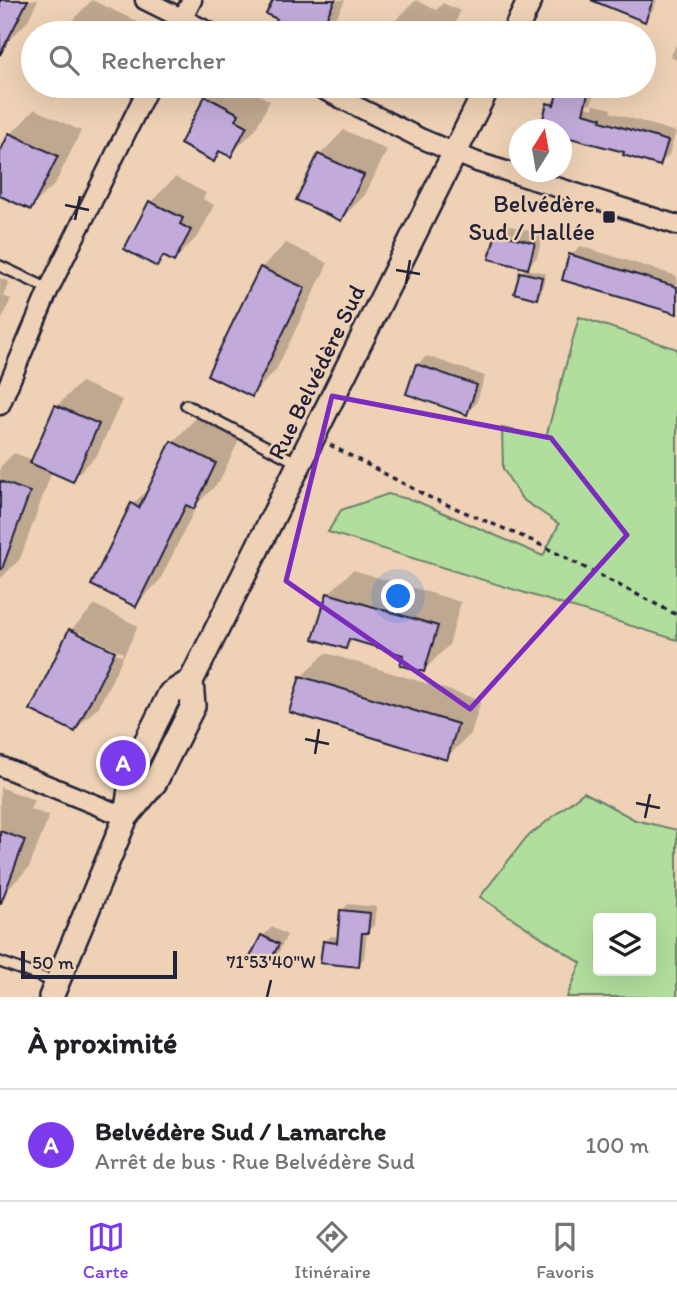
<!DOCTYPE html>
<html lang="fr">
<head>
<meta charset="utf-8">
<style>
  :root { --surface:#fff; --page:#f6f6f6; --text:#202124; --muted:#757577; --line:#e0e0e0; --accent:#7c3aed }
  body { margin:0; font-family:Itim,sans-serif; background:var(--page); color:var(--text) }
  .controls { position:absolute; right:21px; bottom:21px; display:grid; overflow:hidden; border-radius:7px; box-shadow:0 7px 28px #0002 }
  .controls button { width:63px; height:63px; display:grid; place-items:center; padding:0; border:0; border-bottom:2px solid var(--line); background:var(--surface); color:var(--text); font:35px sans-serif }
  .compass { position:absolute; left:509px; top:119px; width:63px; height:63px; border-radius:50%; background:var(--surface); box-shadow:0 7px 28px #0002; rotate:11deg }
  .scale { position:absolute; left:21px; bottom:18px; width:156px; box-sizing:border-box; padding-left:7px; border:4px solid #22223b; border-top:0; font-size:19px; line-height:24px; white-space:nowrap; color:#22223b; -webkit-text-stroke:5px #efd2b5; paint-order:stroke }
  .you { position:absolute; left:399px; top:597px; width:24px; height:24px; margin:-18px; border:5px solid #fff; border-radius:50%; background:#1a73e8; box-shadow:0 0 0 10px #1a73e833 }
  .badge { display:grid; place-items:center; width:46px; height:46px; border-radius:50%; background:var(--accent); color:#fff; font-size:23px; font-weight:700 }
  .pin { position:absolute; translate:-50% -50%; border:4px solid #fff; box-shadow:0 2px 7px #0006 }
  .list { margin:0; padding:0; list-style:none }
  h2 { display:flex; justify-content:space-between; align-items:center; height:91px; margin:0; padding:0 28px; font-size:30px }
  h2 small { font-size:23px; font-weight:400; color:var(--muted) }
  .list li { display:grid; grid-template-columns:46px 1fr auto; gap:21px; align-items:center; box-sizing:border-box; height:112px; padding:0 28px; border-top:2px solid var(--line) }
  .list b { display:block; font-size:26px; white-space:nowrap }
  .list p { margin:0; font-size:23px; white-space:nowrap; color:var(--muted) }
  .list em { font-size:23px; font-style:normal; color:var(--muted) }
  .icon { flex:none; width:38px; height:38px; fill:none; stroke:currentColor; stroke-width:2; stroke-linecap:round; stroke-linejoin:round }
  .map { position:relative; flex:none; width:677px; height:997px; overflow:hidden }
  .search { position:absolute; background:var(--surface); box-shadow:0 7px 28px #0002; left:21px; right:21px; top:21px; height:77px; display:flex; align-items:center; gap:18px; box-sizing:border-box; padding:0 24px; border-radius:38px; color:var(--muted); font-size:26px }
  .sheet { height:203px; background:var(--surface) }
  nav { display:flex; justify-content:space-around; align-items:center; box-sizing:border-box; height:98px; border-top:2px solid var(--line); background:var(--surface); font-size:19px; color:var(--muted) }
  nav a { display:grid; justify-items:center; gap:4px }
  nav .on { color:var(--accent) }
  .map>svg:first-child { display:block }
</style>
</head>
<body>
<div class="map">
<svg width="677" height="997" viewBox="0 0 677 997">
  <rect width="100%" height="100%" fill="#efd2b5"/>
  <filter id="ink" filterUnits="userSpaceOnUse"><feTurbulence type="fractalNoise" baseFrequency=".0143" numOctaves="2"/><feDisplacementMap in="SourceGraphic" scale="14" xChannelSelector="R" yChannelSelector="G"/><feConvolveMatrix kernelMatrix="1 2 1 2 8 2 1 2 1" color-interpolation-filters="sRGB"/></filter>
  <g filter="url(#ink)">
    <path fill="#b2de9d" stroke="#6a806c" stroke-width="2" fill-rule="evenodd" d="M579,317L677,349V640L328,532L341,510L388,494L416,501L543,556L559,524L522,499L503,469L502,428L546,437Z
      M584,792L635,820L677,830V997H567L581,963L480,897L526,838ZM651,918V971H598V918Z"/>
    <path fill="#0003" fill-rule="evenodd" d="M0,0H38L27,22L3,47L0,46Z
      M92,0L138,22L132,33H63L68,25Z
      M275,0H345L338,14L319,33L305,31L293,33L276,25L279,18Z
      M416,0L436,10L443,3L460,11L452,33H387L391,25Z
      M609,0H657L653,10L644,20Z
      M677,43V60L670,57Z
      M59,86H101L87,99Z
      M218,86H257L263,89L259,95L270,101L255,130L230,155L222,151L214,160L182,143L207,97Z
      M567,89L593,96L591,104L611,109L610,112L676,132L669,155L660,164L626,151L562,134L549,104ZM559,96L594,105L593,109L557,99Z
      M35,109L81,131L55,184L30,208L0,194V156L11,134Z
      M344,130L387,150L365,195L341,219L320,155Z
      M175,177L206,193L203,199L214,205L199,235L174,260L166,255L157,265L126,248L151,202Z
      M507,225L543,234L537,257L526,269L546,273L541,293L536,297L521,273L527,267L497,234Z
      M286,243L328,263L276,370L252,395L209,374L261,268Z
      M580,246L677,276V312L571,255Z
      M0,278L9,282L3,296L11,299L0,324Z
      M427,356L485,376L476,404L466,413L417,365Z
      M81,382L122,400L97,455L72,480L52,471L20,559L0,579V467L14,453L33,460L57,406Z
      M197,417L240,438L219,482L198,503L160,580L136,605L132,505L153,484L173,442Z
      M353,570L461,602L449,645L424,670L405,654L354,639L346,647L328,594Z
      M95,605L138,626L99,706L75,730L32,710L71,630ZM78,631L123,653L122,656L78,635Z
      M326,653L481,700L471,734L446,758L301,677Z
      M0,787L34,800L30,809L49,816L29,868L4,893L0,891Z
      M348,904L376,907L374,925L367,932L364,958L358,965L325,942L331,936L339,937L342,911Z
      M272,927L287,935L277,955L268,964L263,936Z"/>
    <path fill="#c2abda" stroke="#22223b" stroke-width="2" d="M0,0H28L0,55Z
      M273,0H335L319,33H289L273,25L277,19L266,14Z
      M591,0H653L645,22Z
      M559,86H590L583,113L602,118L601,121L668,141L660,166L623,155L624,152L562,136V130H540L547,103L554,105Z
      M205,96L239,114L236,120L247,126L231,157L219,151L214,162L180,144Z
      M9,133L58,156L31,210L0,196V152Z
      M318,154L364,175L341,221L296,200Z
      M149,201L183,218L180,224L191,230L174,262L163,256L157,267L124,249Z
      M496,233L535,243L528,269L489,259Z
      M569,254L677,287V314L562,280Z
      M260,267L305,288L252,397L207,375Z
      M520,272L542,277L537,299L514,293Z
      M416,364L477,385L467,415L406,394Z
      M55,405L99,424L73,482L30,463Z
      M171,441L216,463L194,509L186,505L136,607L91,585L131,503L139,508Z
      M0,481L30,492L2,569H0Z
      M327,593L438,626L424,672L400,665L403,655L349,639L346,649L313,639Z
      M69,629L115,651L75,732L30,710Z
      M300,676L458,724L447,760L289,712Z
      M0,831L25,840L1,903H0Z
      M340,910L370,913L368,933H362L359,967L320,963L323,941L337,943Z
      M261,935L279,944L268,966L250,957Z"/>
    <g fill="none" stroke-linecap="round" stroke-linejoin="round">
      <defs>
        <path id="service" d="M0,266L49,289
          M186,405L298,463
          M0,962L55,982"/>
        <path id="minor" d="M145,0L211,33
          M175,33L192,0
          M316,86L420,138L477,162L677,225
          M0,405L49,289L149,86
          M0,766L126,817"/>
        <path id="tertiary" d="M514,33L530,0
          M126,817L155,782L193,706L191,681L488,86
          M51,997L126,817L133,768L170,694L191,681"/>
      </defs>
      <use href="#service" stroke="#22223b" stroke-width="14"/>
      <use href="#minor" stroke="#22223b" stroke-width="23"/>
      <use href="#tertiary" stroke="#22223b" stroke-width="28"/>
      <path stroke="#22223b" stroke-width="3.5" stroke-dasharray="5 5" stroke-linecap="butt" d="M330,445L429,497L533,541L677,615"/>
      <use href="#service" stroke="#efd2b5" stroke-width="9"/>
      <use href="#minor" stroke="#efd2b5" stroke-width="18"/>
      <use href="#tertiary" stroke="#efd2b5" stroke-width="23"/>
    </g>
  </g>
  <path fill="none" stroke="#7b2cbf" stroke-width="5" stroke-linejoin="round" d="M332,396L551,438L627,535L470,709L286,581Z"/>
  <path fill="none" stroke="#22223b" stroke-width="2.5" d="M65,205L89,210M75,220L80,196M396,270L420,274M406,284L410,260M305,739L329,744M315,754L319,729M636,803L660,808M645,818L650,794M267,997L271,980"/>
  <rect fill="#22223b" stroke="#efd2b5" stroke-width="2.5" x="602" y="210" width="14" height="14" rx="3.5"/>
  <g text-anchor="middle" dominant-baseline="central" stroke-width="5" stroke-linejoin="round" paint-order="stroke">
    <g font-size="24" fill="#22223b" stroke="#efd2b5" text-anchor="end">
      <text x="595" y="203">Belvédère<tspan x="595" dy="28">Sud / Hallée</tspan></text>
    </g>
    <g font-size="24" fill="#22223b" stroke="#efd2b5">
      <text transform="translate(316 372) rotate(-64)">Rue Belvédère Sud</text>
    </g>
  </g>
  <g font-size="18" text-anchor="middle" fill="#22223b" stroke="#efd2b5" stroke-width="5" stroke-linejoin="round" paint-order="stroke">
    <text x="271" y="968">71°53'40"W</text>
  </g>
</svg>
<div class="controls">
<button><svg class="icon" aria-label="layers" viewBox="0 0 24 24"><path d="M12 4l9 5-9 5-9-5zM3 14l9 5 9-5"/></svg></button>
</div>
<svg class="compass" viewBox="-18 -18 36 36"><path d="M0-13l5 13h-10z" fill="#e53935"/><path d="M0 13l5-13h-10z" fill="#757577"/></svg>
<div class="scale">50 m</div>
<div class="you"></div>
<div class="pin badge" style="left:123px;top:763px">A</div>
<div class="search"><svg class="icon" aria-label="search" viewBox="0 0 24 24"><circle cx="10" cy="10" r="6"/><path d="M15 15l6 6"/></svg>Rechercher</div>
</div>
<section class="sheet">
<h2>À proximité<small></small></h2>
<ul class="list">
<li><span class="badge">A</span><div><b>Belvédère Sud / Lamarche</b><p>Arrêt de bus · Rue Belvédère Sud</p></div><em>100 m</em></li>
</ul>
</section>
<nav>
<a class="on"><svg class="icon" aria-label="map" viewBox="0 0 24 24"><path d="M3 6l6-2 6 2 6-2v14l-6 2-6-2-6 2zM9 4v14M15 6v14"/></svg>Carte</a>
<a><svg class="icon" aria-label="directions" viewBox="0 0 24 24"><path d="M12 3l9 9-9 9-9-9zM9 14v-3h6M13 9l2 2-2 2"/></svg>Itinéraire</a>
<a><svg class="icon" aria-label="saved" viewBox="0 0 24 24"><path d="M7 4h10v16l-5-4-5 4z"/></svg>Favoris</a>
</nav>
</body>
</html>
